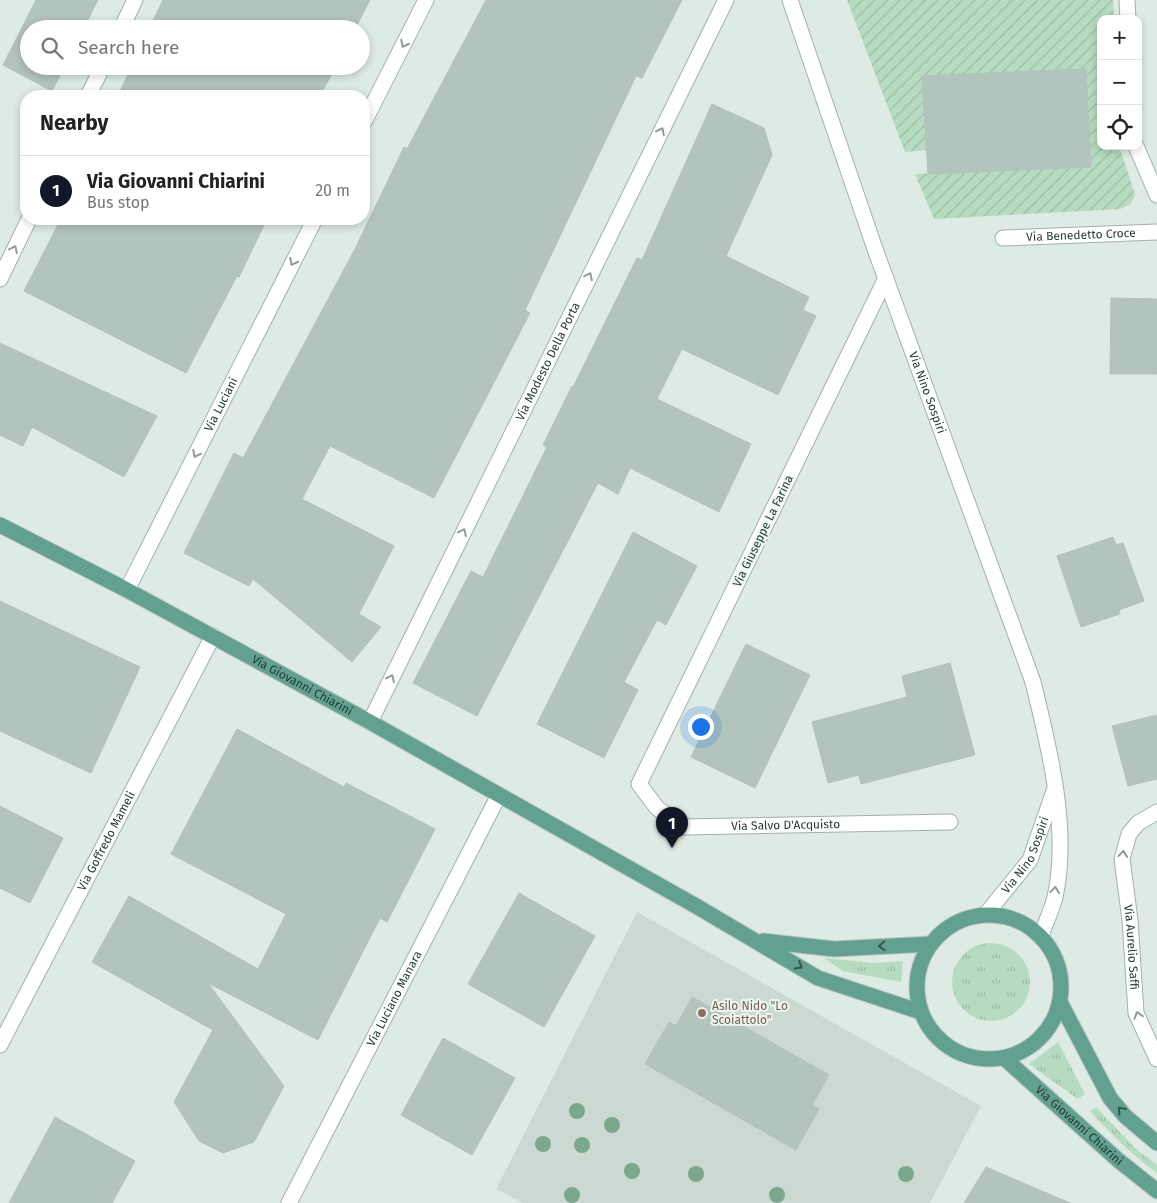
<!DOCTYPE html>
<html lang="en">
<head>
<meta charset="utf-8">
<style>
  :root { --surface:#fff; --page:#f2f2f2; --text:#222; --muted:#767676; --line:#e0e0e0; --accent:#111827 }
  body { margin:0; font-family:"Fira Sans",sans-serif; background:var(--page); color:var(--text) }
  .controls { position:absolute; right:15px; top:15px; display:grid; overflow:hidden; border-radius:10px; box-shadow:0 2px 8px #0003 }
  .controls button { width:45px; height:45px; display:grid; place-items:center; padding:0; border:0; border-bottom:1px solid var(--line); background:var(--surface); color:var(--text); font:25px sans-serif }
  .you { position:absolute; left:700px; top:726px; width:18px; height:18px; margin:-12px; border:4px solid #fff; border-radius:50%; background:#1a73e8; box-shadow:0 0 0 8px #1a73e833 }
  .badge { display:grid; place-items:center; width:32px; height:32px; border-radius:50%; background:var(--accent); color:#fff; font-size:16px; font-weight:700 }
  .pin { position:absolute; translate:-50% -41px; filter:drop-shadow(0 1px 2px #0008) }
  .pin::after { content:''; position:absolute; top:26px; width:18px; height:15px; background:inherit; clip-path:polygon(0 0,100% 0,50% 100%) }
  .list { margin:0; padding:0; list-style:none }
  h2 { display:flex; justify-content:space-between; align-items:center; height:65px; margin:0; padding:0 20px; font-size:21px }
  h2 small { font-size:16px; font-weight:400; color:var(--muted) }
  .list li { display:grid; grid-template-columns:32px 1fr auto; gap:15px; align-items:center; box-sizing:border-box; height:70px; padding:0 20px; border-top:1px solid var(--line) }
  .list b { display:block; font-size:19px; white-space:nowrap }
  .list p { margin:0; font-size:16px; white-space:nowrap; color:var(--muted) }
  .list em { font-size:16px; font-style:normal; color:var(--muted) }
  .icon { flex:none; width:28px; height:28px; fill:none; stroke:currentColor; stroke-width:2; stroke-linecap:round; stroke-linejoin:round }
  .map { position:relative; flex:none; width:1157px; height:1203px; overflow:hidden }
  .search { position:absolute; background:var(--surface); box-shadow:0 2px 8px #0003; left:20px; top:20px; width:350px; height:55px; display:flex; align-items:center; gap:12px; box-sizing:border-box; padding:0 18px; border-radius:28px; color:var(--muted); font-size:19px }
  .panel { position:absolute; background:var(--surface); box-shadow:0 2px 8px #0003; left:20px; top:90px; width:350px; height:135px; border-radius:20px }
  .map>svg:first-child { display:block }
</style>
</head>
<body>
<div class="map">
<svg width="1157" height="1203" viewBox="0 0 1157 1203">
  <defs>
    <pattern id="grass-tufts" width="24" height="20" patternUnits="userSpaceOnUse" patternTransform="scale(1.25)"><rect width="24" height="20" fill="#b6dbc0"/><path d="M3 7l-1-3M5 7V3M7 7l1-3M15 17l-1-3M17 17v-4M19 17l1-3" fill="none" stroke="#9cbda5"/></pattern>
    <pattern id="garden-furrows" width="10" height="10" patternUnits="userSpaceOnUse" patternTransform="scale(1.25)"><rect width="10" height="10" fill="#b6dbc0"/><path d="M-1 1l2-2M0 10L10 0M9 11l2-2" fill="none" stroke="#9cbda5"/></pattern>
  </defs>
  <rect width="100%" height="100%" fill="#deeae4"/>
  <path fill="#ccd9d3" d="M637,912L981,1106L930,1203H523L496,1189Z"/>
  <path fill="url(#grass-tufts)" d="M952 982a39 39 0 1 1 78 0a39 39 0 1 1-78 0Z
    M824,958L874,963L903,961L901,982L843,971Z
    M1058,1042L1085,1094L1078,1099L1029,1064Z
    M1096,1107L1136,1149L1157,1165V1173C1132,1155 1111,1134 1090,1111Z"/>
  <path fill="url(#garden-furrows)" d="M847,0H1113L1114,19H1101V146H1119L1135,194L1131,204L1120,209L934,219L915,174L1091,167L1086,69L923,77L927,150L905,152Z"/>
  <path fill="#b3c4bd" stroke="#b0c3bb" d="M36,0H98L83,29H29V66H65L52,91L3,65Z
    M163,0H370L355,29H149Z
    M486,0H682L642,78L636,76L525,310L530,313L434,498L330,446L302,499L394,546L359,614L381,627L352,662L253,579L249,586L184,553L234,453L243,458L355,249L404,147L407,149Z
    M132,66H336L320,96H118Z
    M1086,69L1091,167L928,174L922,76Z
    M712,104L764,128L772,155L726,256L809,297L803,310L816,316L778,395L682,349L657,399L751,444L719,512L630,468L618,494L598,483L477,716L413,683L471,571L483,577L547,447L543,445L572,386L573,387L637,258L642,260Z
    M61,219H267L239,277L237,276L186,373L24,291Z
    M1111,298L1157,299V374H1110Z
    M0,343L157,416L124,477L32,427L23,446L0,435Z
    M633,532L697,566L666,625L657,620L624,682L638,690L604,758L537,724Z
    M1113,537L1116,545L1123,543L1144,601L1119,610L1120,614L1081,627L1057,556Z
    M0,601L140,667L91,773L0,731Z
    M746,644L810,675L755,788L691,757Z
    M950,663L975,755L861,784L859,775L828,783L812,722L907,697L902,676Z
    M1157,715V779L1128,786L1112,726Z
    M237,729L344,787L346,783L435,829L387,922L380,918L318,1040L208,983L284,1086L254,1142L223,1153L199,1141L174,1102L213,1030L92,962L129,896L258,969L286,914L171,854Z
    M0,806L63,838L30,903L0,888Z
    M519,893L595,936L544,1027L468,984Z
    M692,997L829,1075L812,1105L819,1109L796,1150L645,1064L669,1022L676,1026Z
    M443,1038L515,1078L472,1155L401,1115Z
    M55,1117L135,1161L112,1203H9Z
    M986,1167L1070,1203H964Z"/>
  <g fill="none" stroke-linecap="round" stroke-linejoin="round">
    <defs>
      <g id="minor">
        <path id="s1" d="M790,0L875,249L1033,682C1049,747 1070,830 1055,897C1052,910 1045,923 1041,936"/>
        <path d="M1127,0L1128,19"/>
        <path d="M121,29L135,0"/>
        <path d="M88,96L103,66"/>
        <path d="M364,122L426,0"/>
        <path d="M1136,146L1157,195"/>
        <path id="s2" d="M1003,238L1157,232"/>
        <path id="s3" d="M886,278L639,784L657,808L683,827L950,822"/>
        <path d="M0,279L29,219"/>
        <path id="s4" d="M127,590L315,219"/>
        <path id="s5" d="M370,722L726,0"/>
        <path id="s6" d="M1157,812L1138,823L1129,834L1122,859L1130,920L1136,1013L1157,1059"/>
        <path id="s7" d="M986,914L1030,860L1054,791"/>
        <path id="s8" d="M0,1045L213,636"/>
        <path id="s9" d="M289,1203L499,795"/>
      </g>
      <g id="major">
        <path id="s10" d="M0,525L127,590L370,722L696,906L818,978L921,1012"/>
        <circle cx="989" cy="987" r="72"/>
        <path d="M763,941L834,949L931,944"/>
        <path d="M1060,1002L1110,1098L1125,1116L1157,1143"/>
        <path id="s11" d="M1004,1058L1118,1160L1157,1191"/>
      </g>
    </defs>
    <use href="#minor" stroke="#a1b1ab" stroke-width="17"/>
    <use href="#major" stroke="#bcc4c2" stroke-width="17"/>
    <use href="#minor" stroke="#fff" stroke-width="15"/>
    <use href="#major" stroke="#62a090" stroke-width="15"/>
  </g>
  <g fill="#7ba78d">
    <circle cx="577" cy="1111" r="8"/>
    <circle cx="612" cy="1125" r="8"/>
    <circle cx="543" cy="1144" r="8"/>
    <circle cx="582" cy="1145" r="8"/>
    <circle cx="632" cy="1171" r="8"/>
    <circle cx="696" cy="1174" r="8"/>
    <circle cx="906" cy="1174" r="8"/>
    <circle cx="572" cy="1195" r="8"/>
    <circle cx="777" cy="1195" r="8"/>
  </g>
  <defs><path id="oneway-chevron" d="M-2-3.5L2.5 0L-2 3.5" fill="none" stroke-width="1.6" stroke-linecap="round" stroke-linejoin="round" transform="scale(1.25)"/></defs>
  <g stroke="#8f9c98">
    <use href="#oneway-chevron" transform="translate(404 44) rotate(117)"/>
    <use href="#oneway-chevron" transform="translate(661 131) rotate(-64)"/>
    <use href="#oneway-chevron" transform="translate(14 249) rotate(-64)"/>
    <use href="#oneway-chevron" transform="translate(293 262) rotate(117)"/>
    <use href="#oneway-chevron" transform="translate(589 276) rotate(-64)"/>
    <use href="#oneway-chevron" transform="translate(196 454) rotate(117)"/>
    <use href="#oneway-chevron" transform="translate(463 532) rotate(-64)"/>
    <use href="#oneway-chevron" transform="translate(391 678) rotate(-64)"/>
    <use href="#oneway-chevron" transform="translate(1123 854) rotate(-85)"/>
    <use href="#oneway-chevron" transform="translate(1055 890) rotate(-83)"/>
    <use href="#oneway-chevron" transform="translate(1138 1015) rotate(-106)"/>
  </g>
  <g stroke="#33584e">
    <use href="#oneway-chevron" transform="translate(882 946) rotate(177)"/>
    <use href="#oneway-chevron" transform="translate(799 966) rotate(31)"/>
    <use href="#oneway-chevron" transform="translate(1121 1110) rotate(-131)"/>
  </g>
  <circle fill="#8d6e63" stroke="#eef6f2" stroke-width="2" cx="702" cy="1013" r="5"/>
  <g text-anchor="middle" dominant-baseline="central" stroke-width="4" stroke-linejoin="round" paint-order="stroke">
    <g font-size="12" fill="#1f3932" stroke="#eef6f2">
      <text stroke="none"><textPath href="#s2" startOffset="78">Via Benedetto Croce</textPath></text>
      <text stroke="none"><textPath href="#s5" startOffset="402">Via Modesto Della Porta</textPath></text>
      <text stroke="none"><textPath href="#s1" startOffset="416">Via Nino Sospiri</textPath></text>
      <text stroke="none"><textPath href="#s4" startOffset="208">Via Luciani</textPath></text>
      <text transform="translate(763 531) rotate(-64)">Via Giuseppe La Farina</text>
      <text stroke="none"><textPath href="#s10" startOffset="342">Via Giovanni Chiarini</textPath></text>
      <text stroke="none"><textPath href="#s3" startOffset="728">Via Salvo D'Acquisto</textPath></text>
      <text stroke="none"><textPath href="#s8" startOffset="230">Via Goffredo Mameli</textPath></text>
      <text stroke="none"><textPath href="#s7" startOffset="72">Via Nino Sospiri</textPath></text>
      <text stroke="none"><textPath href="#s6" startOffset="151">Via Aurelio Saffi</textPath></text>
      <text stroke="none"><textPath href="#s9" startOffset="230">Via Luciano Manara</textPath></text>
      <text stroke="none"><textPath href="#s11" startOffset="101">Via Giovanni Chiarini</textPath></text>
    </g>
    <g font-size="12" fill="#785e54" stroke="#eef6f2" text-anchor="start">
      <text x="712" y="1006">Asilo Nido "Lo<tspan x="712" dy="14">Scoiattolo"</tspan></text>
    </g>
  </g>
</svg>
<div class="controls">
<button>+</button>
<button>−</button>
<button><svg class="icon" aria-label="locate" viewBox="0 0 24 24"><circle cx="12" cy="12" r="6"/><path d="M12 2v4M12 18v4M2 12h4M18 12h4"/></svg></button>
</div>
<div class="you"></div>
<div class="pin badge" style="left:672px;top:848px">1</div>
<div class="search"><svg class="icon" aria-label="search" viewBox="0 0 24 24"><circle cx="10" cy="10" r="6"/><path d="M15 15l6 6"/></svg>Search here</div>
<section class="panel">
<h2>Nearby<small></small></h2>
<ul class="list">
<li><span class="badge">1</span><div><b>Via Giovanni Chiarini</b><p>Bus stop</p></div><em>20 m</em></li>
</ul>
</section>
</div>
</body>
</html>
